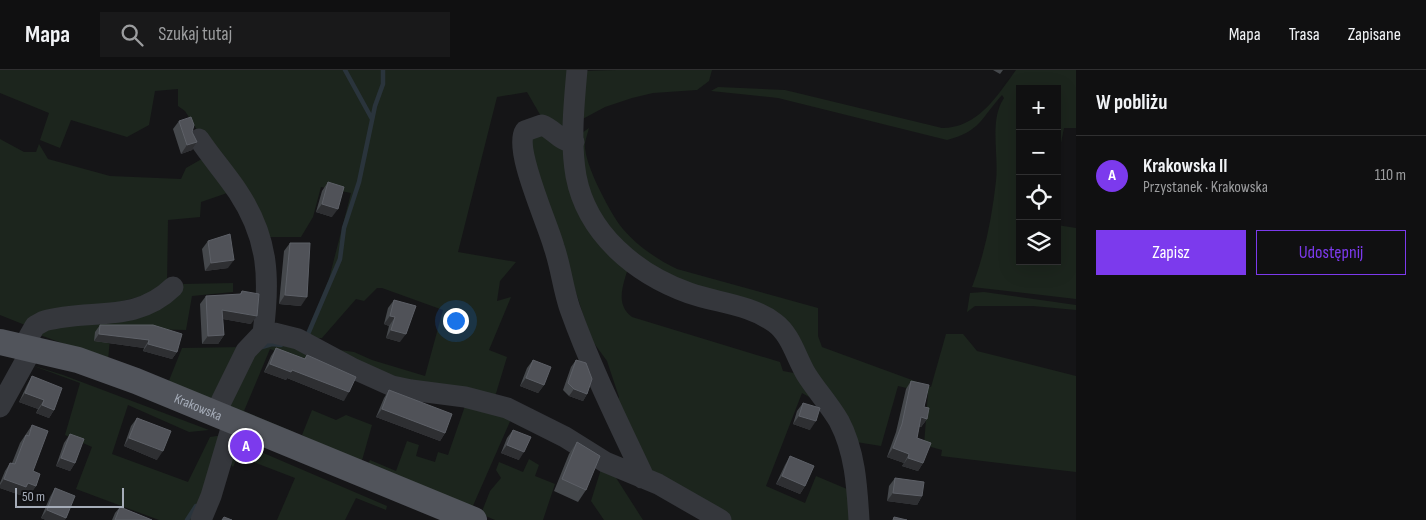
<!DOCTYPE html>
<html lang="pl">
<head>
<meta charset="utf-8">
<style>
  :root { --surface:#101011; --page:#19191a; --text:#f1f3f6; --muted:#9c9d9f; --line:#303031; --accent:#7c3aed }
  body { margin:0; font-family:"Sofia Sans Condensed",sans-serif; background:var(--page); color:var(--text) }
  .controls { position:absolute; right:15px; top:15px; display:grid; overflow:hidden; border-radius:0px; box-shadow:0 5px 20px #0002 }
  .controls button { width:45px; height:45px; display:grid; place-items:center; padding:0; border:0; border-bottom:1px solid var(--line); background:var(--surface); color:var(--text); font:25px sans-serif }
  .scale { position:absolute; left:15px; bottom:12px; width:109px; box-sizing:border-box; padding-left:5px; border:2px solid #a5acb8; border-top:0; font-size:14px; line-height:18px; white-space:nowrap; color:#a5acb8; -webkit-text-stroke:4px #101012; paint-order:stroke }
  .you { position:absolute; left:455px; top:250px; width:18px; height:18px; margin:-12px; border:4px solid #fff; border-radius:50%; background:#1a73e8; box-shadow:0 0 0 8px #1a73e833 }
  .badge { display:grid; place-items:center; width:32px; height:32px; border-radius:50%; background:var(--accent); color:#fff; font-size:16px; font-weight:700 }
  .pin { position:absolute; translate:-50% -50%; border:2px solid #fff; box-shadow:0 1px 5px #0006 }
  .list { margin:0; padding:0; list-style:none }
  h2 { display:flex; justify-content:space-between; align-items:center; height:65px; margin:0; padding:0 20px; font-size:21px }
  h2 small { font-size:16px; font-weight:400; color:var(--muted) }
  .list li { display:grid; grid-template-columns:32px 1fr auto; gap:15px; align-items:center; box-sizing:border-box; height:80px; padding:0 20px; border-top:1px solid var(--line) }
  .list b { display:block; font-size:19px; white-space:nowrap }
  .list p { margin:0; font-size:16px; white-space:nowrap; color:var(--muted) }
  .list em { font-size:16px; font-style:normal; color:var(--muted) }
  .actions { display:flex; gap:10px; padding:15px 20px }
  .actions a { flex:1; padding:11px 0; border:1px solid var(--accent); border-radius:0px; text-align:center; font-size:18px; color:var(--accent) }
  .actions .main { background:var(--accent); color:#fff }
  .icon { flex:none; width:28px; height:28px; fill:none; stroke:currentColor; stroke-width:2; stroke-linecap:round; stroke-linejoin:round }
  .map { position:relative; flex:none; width:1076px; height:450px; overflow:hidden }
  header { display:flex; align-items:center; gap:30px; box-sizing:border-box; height:70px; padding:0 25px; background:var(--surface); border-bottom:1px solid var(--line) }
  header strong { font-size:24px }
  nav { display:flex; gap:28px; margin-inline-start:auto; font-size:18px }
  .search { width:350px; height:45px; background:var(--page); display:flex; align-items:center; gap:12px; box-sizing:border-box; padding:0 18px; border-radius:0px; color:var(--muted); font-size:19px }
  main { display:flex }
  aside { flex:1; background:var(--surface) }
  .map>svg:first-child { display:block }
</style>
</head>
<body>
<header>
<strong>Mapa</strong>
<div class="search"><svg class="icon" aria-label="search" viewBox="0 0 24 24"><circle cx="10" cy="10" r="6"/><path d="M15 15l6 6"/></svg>Szukaj tutaj</div>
<nav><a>Mapa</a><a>Trasa</a><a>Zapisane</a></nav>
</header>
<main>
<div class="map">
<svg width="1076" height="450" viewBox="0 0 1076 450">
  <rect width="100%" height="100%" fill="#151517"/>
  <path fill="#1c251d" d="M0,0H573L571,70L542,48L527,22L497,27L458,182L516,192L500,211L497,231L511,227L489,280L507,287L494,330L423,319L326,278L354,282L372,290L425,306L443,240L382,218H377L364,231L356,229L322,268H301L307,264L329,209L351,123L321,117L313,147L301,167H265L185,41L178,36V19L155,21L149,55L127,67L71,50L60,78L40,70L49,43L0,23Z
    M616,0H712L709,11L697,20L653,23L632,28L605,37L577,52L580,1Z
    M1016,0H1076V58H1064L1057,93V19H1020V191H1057V155L1076,158V229L972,217C985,183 992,147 996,111C999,84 989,50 1004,28L1002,25C981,48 981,61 947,70L778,28L711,21L718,17L785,20L942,58C978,58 997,26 1016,0Z
    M589,58C588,62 586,68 585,73C583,92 608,138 619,154C633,173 656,189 677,199L818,238V266L822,277L931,317L946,264H963L977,281L1076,306V402L941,386L942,380L924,375L928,323L898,316L881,376L856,372L791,268L644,199L590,133L579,65Z
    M527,61L561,72L573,99L629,195C624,213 614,234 632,247L780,292L783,301L804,305L825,336L802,323L766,416L805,433L816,406L854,422L856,450H726L655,407L615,336L619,327L607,291L591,269L525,65Z
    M0,69L24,82H36L39,74L48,89L110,106L181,109L186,98L207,86L233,121L201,132L200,147L168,150L167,215L163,221L25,255L0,245Z
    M233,213V222L192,226L186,260L111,258L108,290L40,265L39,258L183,214Z
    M984,222L1076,235V240L1033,236H975L967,242L970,223Z
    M261,269L304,277L323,299L270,279L244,341L294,362L292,366L231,340L224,330Z
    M243,277L213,329L168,313L182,278Z
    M31,295L63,305L209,360L189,362L128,335L112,384L188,412L210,367L223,365L198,450H159L76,419L92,377L65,365L80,313Z
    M465,336L512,347L472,438L367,396L370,390L396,401L407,371L419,375L416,386L435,392L438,382L448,385Z
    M312,340L336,350L346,345L372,355L361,394L302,365Z
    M231,369L387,436L386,440L356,428L345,450H277L295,408L238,386L233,397L229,393Z
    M529,389L539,395L535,406L555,414L543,450H495L481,444L490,421L501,408L496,400L499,392L523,402Z
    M602,396L613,403L643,450H604L591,431Z"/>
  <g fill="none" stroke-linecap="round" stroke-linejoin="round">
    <path stroke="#2a343c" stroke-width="4.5" d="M345,0L372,49
      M308,264L340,189L344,158L359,112L375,36L383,14V0
      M262,277L272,274L281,275
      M187,450L196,436"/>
    <path stroke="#35373c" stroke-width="21" d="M577,0C574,34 570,72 576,106C587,164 636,204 689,223C717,233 750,234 775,253C791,265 796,287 806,304C816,320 829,334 839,351C855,381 857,416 859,450
      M199,69C211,87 226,104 238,122C269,169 270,209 263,263
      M574,72C559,71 555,60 542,55L525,61C513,79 548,154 554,177C561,197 563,219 570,239C590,295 617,350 642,403V408
      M23,277L35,256L44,251C90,238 135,254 173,217
      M0,337L32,279
      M215,344L246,281L263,263H274L298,269L352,298L392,316L411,320L465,327L507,338L565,367L605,392L658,414L721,450
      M201,450L211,426L233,352"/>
    <path stroke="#51545b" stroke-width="26" id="s1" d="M0,272L78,290L136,311L474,450"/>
  </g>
  <path fill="#45484c" d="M993,0H1003L1000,4Z
    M179,51L192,62L197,72L192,80L181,84L173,59Z
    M328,112L332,147L316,142L322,121Z
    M208,171L228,198L205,201L202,179Z
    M290,173L301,236L279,234L284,181Z
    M242,221L251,254L223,249L224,265L218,274H202L200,234L206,226L239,225Z
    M394,230L400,272L386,268L389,256L384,254L388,238Z
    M100,255H153L177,282L172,289L143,281L144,278L94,271L95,262Z
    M276,278L304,289L307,285L344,331L287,308L286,310L264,302L271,286Z
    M533,290L544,315L538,323L520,316L527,298Z
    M576,290L587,324L583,331L569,326L563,320L571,297Z
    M32,306L54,340L49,348L36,343L38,339L19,332L27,315Z
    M911,311L924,337L927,349L921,357H919L917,368L923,393L918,401L902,396L904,393L887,387L896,362L906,319Z
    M389,320L445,363L440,371L376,347L384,328Z
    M803,333L810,360L793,354L797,341Z
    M137,348L157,390L124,376L131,356Z
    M32,355L33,401L36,416L30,424L23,422L20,425L0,418V413L5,401L10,393H12L20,373Z
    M513,360L519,390L501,383L507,368Z
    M70,364L75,393L70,401L56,396L64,373Z
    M577,372L586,420L578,432L554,421L569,384Z
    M790,386L805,416L800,424L776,414L785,395Z
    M895,408L922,426L917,435L887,431L889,416Z
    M55,418L65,450H46L41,448L50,427Z
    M120,437L152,450H112L115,443Z"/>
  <path fill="#2e2f32" d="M197,72L192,80L181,84L187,75Z
    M322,134L338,139L332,147L316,142Z
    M234,190L228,198L205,201L211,193Z
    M285,225L307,227L301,236L279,234Z
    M222,240L257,246L251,254L217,248Z
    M390,246L395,247L389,256L384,254Z
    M391,260L406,264L400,272L386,268Z
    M99,264L149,270L144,278L94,271Z
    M224,265L218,274H202L208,266Z
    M148,274L177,282L172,289L143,281Z
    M270,294L292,300L349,322L344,331L287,308L286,310L264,302Z
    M526,308L544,315L538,323L520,316Z
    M574,319L587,324L583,331L569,326Z
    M25,323L44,330L38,339L19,332Z
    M42,335L54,340L49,348L36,343Z
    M382,339L445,363L440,371L376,347Z
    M799,346L816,351L810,360L793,354Z
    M921,347L927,349L921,357L915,356Z
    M129,368L163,381L157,390L124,376Z
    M507,375L524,382L519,390L501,383Z
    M893,378L909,384L904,393L887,387Z
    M61,388L75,393L70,401L56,396Z
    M908,388L923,393L918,401L902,396Z
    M782,406L805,416L800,424L776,414Z
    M4,409L28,413L36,416L30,424L23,422L20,425L0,418V415Z
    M893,423L922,426L917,435L887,431Z
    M47,440L66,448L65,450H46L41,448Z"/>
  <path fill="#505258" stroke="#5d6067" d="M191,47L194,55L192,62L197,72L187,75L179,51Z
    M328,112L344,117L338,139L322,134Z
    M230,164L234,190L211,193L208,171Z
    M290,173H310L307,227L285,225Z
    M242,221L259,224L257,246L222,240L224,265L208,266L206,226L241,224Z
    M394,230L416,236L406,264L391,260L395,247L390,246Z
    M100,255H153L182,264L177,282L148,274L149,270L99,264Z
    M276,278L305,289L307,285L356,307L349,322L292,300L291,302L270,294Z
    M533,290L551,297L544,315L526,308Z
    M576,290L586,293L592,309L587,324L574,319L568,313Z
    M32,306L62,318L54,340L42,335L44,330L25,323Z
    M911,311L929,315L924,337L929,338L927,349L921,347L917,368L931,373L923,393L908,388L909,384L893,378L902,354Z
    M389,320L452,344L445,363L382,339Z
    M803,333L820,338L816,351L799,346Z
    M137,348L171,361L163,381L129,368Z
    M32,355L48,361L33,401L40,404L36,416L28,413L26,417L4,409L10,393L15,394L26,365L29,366Z
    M513,360L531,367L524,382L507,375Z
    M70,364L84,369L75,393L61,388Z
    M577,372L600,386L586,420L562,409Z
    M790,386L814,396L805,416L782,406Z
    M895,408L924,412L922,426L893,423Z
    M55,418L75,426L66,448L47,440Z
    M120,437L152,450H115Z
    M224,447L232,450H222Z
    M894,447L907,450H893Z"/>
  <g text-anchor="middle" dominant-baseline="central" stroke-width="4" stroke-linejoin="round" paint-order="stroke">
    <g font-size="14" fill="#a5acb8" stroke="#101012">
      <text stroke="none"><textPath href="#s1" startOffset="209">Krakowska</textPath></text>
    </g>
  </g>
</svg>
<div class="controls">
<button>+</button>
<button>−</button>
<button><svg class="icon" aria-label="locate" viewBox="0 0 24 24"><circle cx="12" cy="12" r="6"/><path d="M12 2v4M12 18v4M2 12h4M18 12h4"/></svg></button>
<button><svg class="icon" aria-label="layers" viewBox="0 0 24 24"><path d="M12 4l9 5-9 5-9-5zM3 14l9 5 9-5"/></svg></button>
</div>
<div class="scale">50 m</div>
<div class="you"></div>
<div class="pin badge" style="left:246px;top:376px">A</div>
</div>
<aside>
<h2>W pobliżu<small></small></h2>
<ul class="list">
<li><span class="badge">A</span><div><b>Krakowska II</b><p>Przystanek · Krakowska</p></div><em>110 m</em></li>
</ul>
<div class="actions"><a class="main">Zapisz</a><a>Udostępnij</a></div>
</aside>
</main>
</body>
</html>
